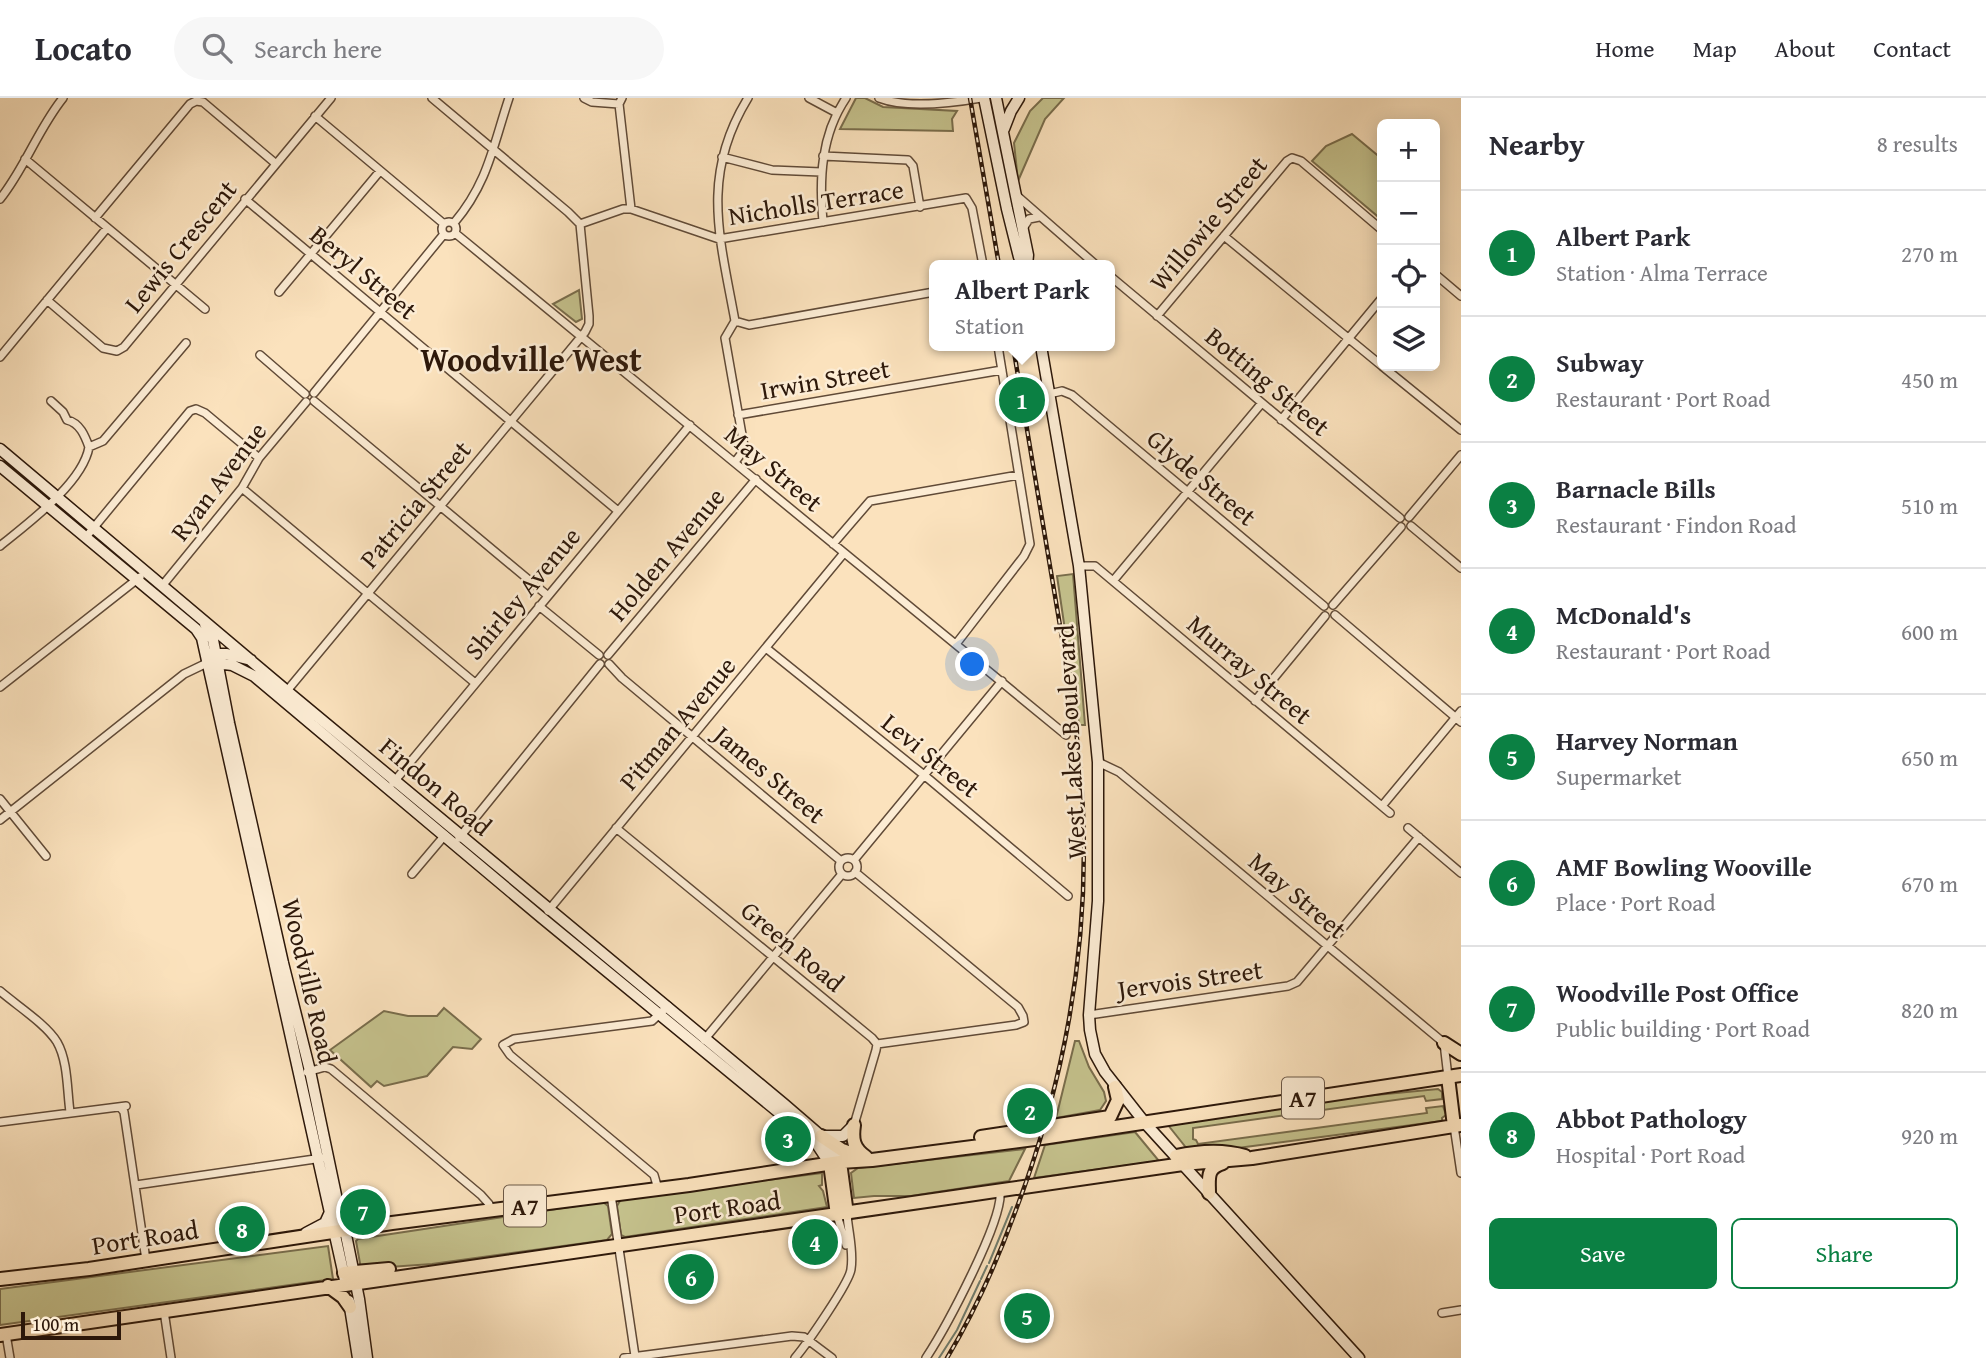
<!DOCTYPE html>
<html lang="en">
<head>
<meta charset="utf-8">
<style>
  :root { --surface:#fff; --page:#f7f7f7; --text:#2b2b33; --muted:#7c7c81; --line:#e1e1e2; --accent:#0b8043 }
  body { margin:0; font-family:"Gentium Book Plus",serif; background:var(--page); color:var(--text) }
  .controls { position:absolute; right:21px; top:21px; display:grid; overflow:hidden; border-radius:10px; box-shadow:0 4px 18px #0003 }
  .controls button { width:63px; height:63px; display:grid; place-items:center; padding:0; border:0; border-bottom:2px solid var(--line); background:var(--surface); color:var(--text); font:35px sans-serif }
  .scale { position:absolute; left:21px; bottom:18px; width:100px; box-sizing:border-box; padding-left:7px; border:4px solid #2d180a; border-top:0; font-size:19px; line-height:24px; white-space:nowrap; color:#2d180a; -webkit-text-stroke:5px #fcecd4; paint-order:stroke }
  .you { position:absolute; left:973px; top:567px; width:24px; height:24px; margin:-18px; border:5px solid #fff; border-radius:50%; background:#1a73e8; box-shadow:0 0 0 10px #1a73e833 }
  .badge { display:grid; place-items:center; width:46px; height:46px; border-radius:50%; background:var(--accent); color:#fff; font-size:23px; font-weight:700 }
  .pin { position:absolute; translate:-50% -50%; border:4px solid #fff; box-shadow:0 2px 7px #0006 }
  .popup { position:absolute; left:929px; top:162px; width:186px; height:91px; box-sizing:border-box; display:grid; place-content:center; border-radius:10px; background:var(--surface); filter:drop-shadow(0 2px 5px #0005); font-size:23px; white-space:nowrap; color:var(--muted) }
  .popup b { font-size:26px; color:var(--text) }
  .popup::after { content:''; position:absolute; left:50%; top:100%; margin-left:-14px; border:14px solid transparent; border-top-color:var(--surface) }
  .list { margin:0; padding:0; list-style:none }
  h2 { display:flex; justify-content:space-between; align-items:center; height:91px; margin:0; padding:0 28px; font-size:30px }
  h2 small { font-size:23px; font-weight:400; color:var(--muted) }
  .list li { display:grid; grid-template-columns:46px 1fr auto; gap:21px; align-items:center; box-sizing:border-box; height:126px; padding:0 28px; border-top:2px solid var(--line) }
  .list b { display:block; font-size:26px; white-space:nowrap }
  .list p { margin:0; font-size:23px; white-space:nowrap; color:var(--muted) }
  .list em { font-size:23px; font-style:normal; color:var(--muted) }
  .actions { display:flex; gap:14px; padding:21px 28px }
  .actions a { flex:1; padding:16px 0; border:2px solid var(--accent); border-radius:10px; text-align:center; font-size:24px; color:var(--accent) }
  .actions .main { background:var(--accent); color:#fff }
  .icon { flex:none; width:38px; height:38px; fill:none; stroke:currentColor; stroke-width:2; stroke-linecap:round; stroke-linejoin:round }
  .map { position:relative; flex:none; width:1461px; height:1260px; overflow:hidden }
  header { display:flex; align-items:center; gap:42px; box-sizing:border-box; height:98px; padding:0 35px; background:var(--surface); border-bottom:2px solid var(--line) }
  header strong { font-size:33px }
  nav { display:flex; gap:38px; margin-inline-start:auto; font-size:24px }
  .search { width:490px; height:63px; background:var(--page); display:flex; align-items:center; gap:18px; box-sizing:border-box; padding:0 24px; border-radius:38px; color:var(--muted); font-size:26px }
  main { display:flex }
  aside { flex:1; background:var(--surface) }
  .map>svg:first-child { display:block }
</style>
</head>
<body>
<header>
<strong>Locato</strong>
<div class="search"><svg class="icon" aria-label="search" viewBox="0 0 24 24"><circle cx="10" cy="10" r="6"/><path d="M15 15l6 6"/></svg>Search here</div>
<nav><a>Home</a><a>Map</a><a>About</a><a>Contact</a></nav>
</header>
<main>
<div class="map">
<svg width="1461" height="1260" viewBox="0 0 1461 1260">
  <rect width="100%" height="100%" fill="#fbe2bd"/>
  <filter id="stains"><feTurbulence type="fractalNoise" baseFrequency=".00286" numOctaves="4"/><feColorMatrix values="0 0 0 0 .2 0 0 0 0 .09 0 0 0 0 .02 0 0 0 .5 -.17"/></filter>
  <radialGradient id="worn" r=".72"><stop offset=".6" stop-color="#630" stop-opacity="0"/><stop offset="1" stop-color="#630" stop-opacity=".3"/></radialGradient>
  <path fill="#c5c28d" stroke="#796d4c" stroke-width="2" d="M856,0H865L883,9L957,13L952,21L953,33L840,31Z
    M1043,0H1064L1045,21L1018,83L1014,45L1030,13Z
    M1352,36L1382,61V122L1312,63L1326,48Z
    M579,192L582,221L576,224L553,206Z
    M1073,476L1085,627H1079L1057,478Z
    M444,910L481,941L472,951L453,949L427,978L384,988L377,983L371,989L330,952L384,913L408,918H437Z
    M1075,943H1079L1089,969L1104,994L1106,1003L1100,1012L1056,1020Z
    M1438,991L1442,994V1001L1426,1003L1424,998L1193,1030V1041L1196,1042L1198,1046L1427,1015L1426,1010L1443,1008L1446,1017L1442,1020V1023L1230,1051L1188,1052L1168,1027L1303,1004Z
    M1135,1034L1159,1063L1034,1080L1045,1047Z
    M1025,1051L1009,1083L911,1098H874L854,1100L851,1075L858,1070Z
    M822,1075V1087L819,1088L823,1093L827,1109L625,1139L621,1137L617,1108L621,1101Z
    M603,1104L608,1108L612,1136L607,1142L432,1166L361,1171L356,1143L358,1141Z
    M328,1148L333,1181L0,1227V1191Z"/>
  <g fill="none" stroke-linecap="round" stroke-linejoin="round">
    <path stroke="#717c6c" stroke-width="2" d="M989,1165L1012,1109
      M981,1181L987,1168
      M939,1260L957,1232L980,1183"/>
    <defs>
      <path id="street" d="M432,0L568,114L580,126L623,111H631L719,141L966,100L972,110L983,167
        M584,0L592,4L619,6
        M622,0L619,6L631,111
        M809,0L837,15
        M879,0C908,11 952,5 981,0
        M315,18L444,126
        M823,58L908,62L913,68L920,109
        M722,59L772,72L821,74
        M25,61L205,211
        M1016,97L1096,167
        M0,101C25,70 38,31 63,0
        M245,101L618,413
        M95,120L190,6L196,3L203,4L275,65
        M442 131a7 7 0 1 1 14 0a7 7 0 1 1-14 0Z
        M823,124C819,81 821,37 846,0
        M454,125C488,85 493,48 509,0
        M1022,132L1029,121L1039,119
        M455,135L1066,637
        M1224,138L1382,268
        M1435,176L1461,198
        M1110,178L1400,420
        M279,194L380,73
        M47,202L103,250L117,253L124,249L331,0
        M1157,218L1287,63L1292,60L1301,63L1382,132
        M735,223L749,227L934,194
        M260,257L305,296
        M0,259L107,130
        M1382,268L1461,332
        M314,295L444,136
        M1049,296L1062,293L1072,297L1324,508
        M51,303L63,314L67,322C80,325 85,338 89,349
        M314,303L547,497
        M738,317L1002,272
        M1281,322L1382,200
        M89,349L103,343L186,245
        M735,364L741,356L744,348L725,240L735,223C720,140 700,78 748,0
        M242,390L475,585
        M1409,419L1461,357
        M1411,428L1461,470
        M86,439L190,313L196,311L205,315L259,360
        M833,446L870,403L1019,377
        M0,448C27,426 83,385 89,349
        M1079,468H1095L1390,715
        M1113,483L1261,306
        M162,488L242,390L259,360L306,304
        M1333,507L1401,429
        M539,508L599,557
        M1335,517L1461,624
        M956,546L1024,458L1030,446L998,248
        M766,550L924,677L1068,798
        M608,557L756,381
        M609,566L622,580L841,763
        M0,589L140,479
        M281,600L585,234L589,226V218L580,126
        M1255,603L1325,518
        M1098,664L1119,674L1444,945L1448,979
        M393,685L690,327
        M0,701L46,758
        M1382,708L1461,613
        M0,722L184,576L209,564
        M616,730L872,940L877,946L876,952L854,1027
        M1408,730L1461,775
        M459,740L600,566
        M839 769a9 9 0 1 1 18 0a9 9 0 1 1-18 0Z
        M854,762L1002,583
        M855,774L1018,909L1023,918L1024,924L1016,927L877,946
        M412,776L445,737
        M548,813L844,455
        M0,893C16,907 46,926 57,944C68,963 67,992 70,1014
        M1089,917L1288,888L1297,884L1419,739
        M704,942L842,776
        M307,974L325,969L331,971L481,1097L489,1106L490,1112
        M120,1009L124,1014L146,1162
        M0,1024L126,1008
        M1454,1028L1461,1075
        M136,1087L322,1060
        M658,1091L654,1077L510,957L503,947L514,941L652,923L668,908
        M611,1097L635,1258
        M837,1117L846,1147
        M164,1213L171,1260
        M1442,1215L1461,1212
        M6,1236L10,1260
        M624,1260L792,1238L804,1239L832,1260
        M795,1260C806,1247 850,1184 851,1171C854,1153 848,1133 847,1116
        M926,1260C945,1231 1004,1122 1000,1093"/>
      <path id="secondary" d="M984,0L1007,111L1019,159L1025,167
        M996,0L1028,157L1027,167
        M1004,31L1011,13L1019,0
        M1041,248L1079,468L1098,664V803L1089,917L1090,932L1095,956L1105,974L1145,1025L1359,1260
        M0,351L287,593L784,1006L821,1038L840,1064
        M0,368L196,531L202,540L345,1182
        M205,526L213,542L229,625L283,865L310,973L341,1121L345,1132L359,1201L367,1260
        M211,556H227L251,562
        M209,564L232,567L254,578L542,820L816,1045L830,1066
        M822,1038H843L854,1027
        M306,1135L325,1125L330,1114
        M349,1203L358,1260"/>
      <path id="highway" d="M1444,945L1461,956
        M1448,979L1454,1028
        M854,1027C852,1041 853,1050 866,1059
        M821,1038L842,1052L862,1059
        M981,1039L1110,1019L1118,1002L1115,989
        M1176,1058C1199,1053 1222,1051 1245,1058
        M840,1064L847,1116
        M830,1066L837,1117
        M1209,1095C1209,1080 1206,1070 1223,1065
        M344,1175L389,1171
        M0,1181L89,1171L392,1125L689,1087L840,1064L872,1062L1042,1040L1461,977
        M328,1188L343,1199L350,1209
        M0,1237L968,1097L1183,1066L1252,1060L1461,1027"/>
    </defs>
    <use href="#street" stroke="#604a37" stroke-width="10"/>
    <use href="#secondary" stroke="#2d180a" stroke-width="13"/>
    <use href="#highway" stroke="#2d180a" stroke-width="16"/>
    <use href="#street" stroke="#fcecd4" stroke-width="7"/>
    <use href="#secondary" stroke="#fcecd4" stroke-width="10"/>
    <use href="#highway" stroke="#fbe2bd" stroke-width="12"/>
    <defs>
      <path id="rail" d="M970,0L999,167
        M947,1260C974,1215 996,1166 1014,1117C1064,987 1089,852 1083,713C1080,641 1067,570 1055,498C1041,415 1027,331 1013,248"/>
    </defs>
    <use href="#rail" stroke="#2d180a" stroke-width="4.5"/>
    <use href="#rail" stroke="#fcecd4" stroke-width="2" stroke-dasharray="5" stroke-linecap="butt"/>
  </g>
  <g text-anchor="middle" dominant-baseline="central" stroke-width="5" stroke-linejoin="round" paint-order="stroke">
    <g fill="#fcecd4" stroke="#6b5847" stroke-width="2">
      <rect x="1282" y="979.5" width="42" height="41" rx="5"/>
      <rect x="504" y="1087.5" width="42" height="41" rx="5"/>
    </g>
    <g font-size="24" font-weight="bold" fill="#2d180a">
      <text x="1303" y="1000">A7</text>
      <text x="525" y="1108">A7</text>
    </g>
    <g font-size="26" fill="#2d180a" stroke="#fcecd4">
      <text transform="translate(816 104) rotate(-9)">Nicholls Terrace</text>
      <text transform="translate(1208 125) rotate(-50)">Willowie Street</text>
      <text transform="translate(180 148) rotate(-51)">Lewis Crescent</text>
      <text transform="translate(364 174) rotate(40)">Beryl Street</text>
      <text transform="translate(825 281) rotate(-10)">Irwin Street</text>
      <text transform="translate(1268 283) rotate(40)">Botting Street</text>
      <text transform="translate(774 370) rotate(40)">May Street</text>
      <text transform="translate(1202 379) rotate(40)">Glyde Street</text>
      <text transform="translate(218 383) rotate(-53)">Ryan Avenue</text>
      <text transform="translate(415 406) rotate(-50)">Patricia Street</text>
      <text transform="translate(666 456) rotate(-50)">Holden Avenue</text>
      <text transform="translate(522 495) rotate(-50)">Shirley Avenue</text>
      <text transform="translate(1250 571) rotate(40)">Murray Street</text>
      <text transform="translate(677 625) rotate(-50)">Pitman Avenue</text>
      <text transform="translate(1070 644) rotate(-93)">West Lakes Boulevard</text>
      <text transform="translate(931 657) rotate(39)">Levi Street</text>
      <text transform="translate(770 676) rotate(40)">James Street</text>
      <text transform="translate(436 688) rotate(40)">Findon Road</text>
      <text transform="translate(1298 797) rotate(40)">May Street</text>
      <text transform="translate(793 848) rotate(40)">Green Road</text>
      <text transform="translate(1190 881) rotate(-8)">Jervois Street</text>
      <text transform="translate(310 883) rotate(77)">Woodville Road</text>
      <text transform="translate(727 1109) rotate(-8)">Port Road</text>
      <text transform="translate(145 1139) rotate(-9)">Port Road</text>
    </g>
    <g font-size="33" font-weight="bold" fill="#2d180a" stroke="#fcecd4">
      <text x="531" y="261">Woodville West</text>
    </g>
  </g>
  <rect width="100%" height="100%" filter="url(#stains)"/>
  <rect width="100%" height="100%" fill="url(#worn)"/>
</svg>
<div class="controls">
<button>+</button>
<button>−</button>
<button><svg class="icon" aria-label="locate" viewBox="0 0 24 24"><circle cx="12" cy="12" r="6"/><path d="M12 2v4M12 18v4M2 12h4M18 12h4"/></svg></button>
<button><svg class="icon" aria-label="layers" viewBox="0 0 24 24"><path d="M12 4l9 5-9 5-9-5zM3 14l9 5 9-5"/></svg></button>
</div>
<div class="scale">100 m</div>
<div class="you"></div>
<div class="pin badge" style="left:1022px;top:302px">1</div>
<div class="popup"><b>Albert Park</b>Station</div>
<div class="pin badge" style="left:1030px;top:1013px">2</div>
<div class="pin badge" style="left:788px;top:1041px">3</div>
<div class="pin badge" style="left:815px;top:1144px">4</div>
<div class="pin badge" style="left:1027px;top:1218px">5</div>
<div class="pin badge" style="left:691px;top:1179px">6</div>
<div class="pin badge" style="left:363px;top:1114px">7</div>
<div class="pin badge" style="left:242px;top:1131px">8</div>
</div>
<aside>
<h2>Nearby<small>8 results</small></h2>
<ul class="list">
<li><span class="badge">1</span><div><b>Albert Park</b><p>Station · Alma Terrace</p></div><em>270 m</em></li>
<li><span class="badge">2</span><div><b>Subway</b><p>Restaurant · Port Road</p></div><em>450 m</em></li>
<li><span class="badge">3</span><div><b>Barnacle Bills</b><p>Restaurant · Findon Road</p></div><em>510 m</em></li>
<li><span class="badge">4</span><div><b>McDonald's</b><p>Restaurant · Port Road</p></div><em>600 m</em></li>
<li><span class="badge">5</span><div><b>Harvey Norman</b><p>Supermarket</p></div><em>650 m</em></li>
<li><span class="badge">6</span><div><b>AMF Bowling Wooville</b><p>Place · Port Road</p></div><em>670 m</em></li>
<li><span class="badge">7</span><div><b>Woodville Post Office</b><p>Public building · Port Road</p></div><em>820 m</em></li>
<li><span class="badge">8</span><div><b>Abbot Pathology</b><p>Hospital · Port Road</p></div><em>920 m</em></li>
</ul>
<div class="actions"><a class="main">Save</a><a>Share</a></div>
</aside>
</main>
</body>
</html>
